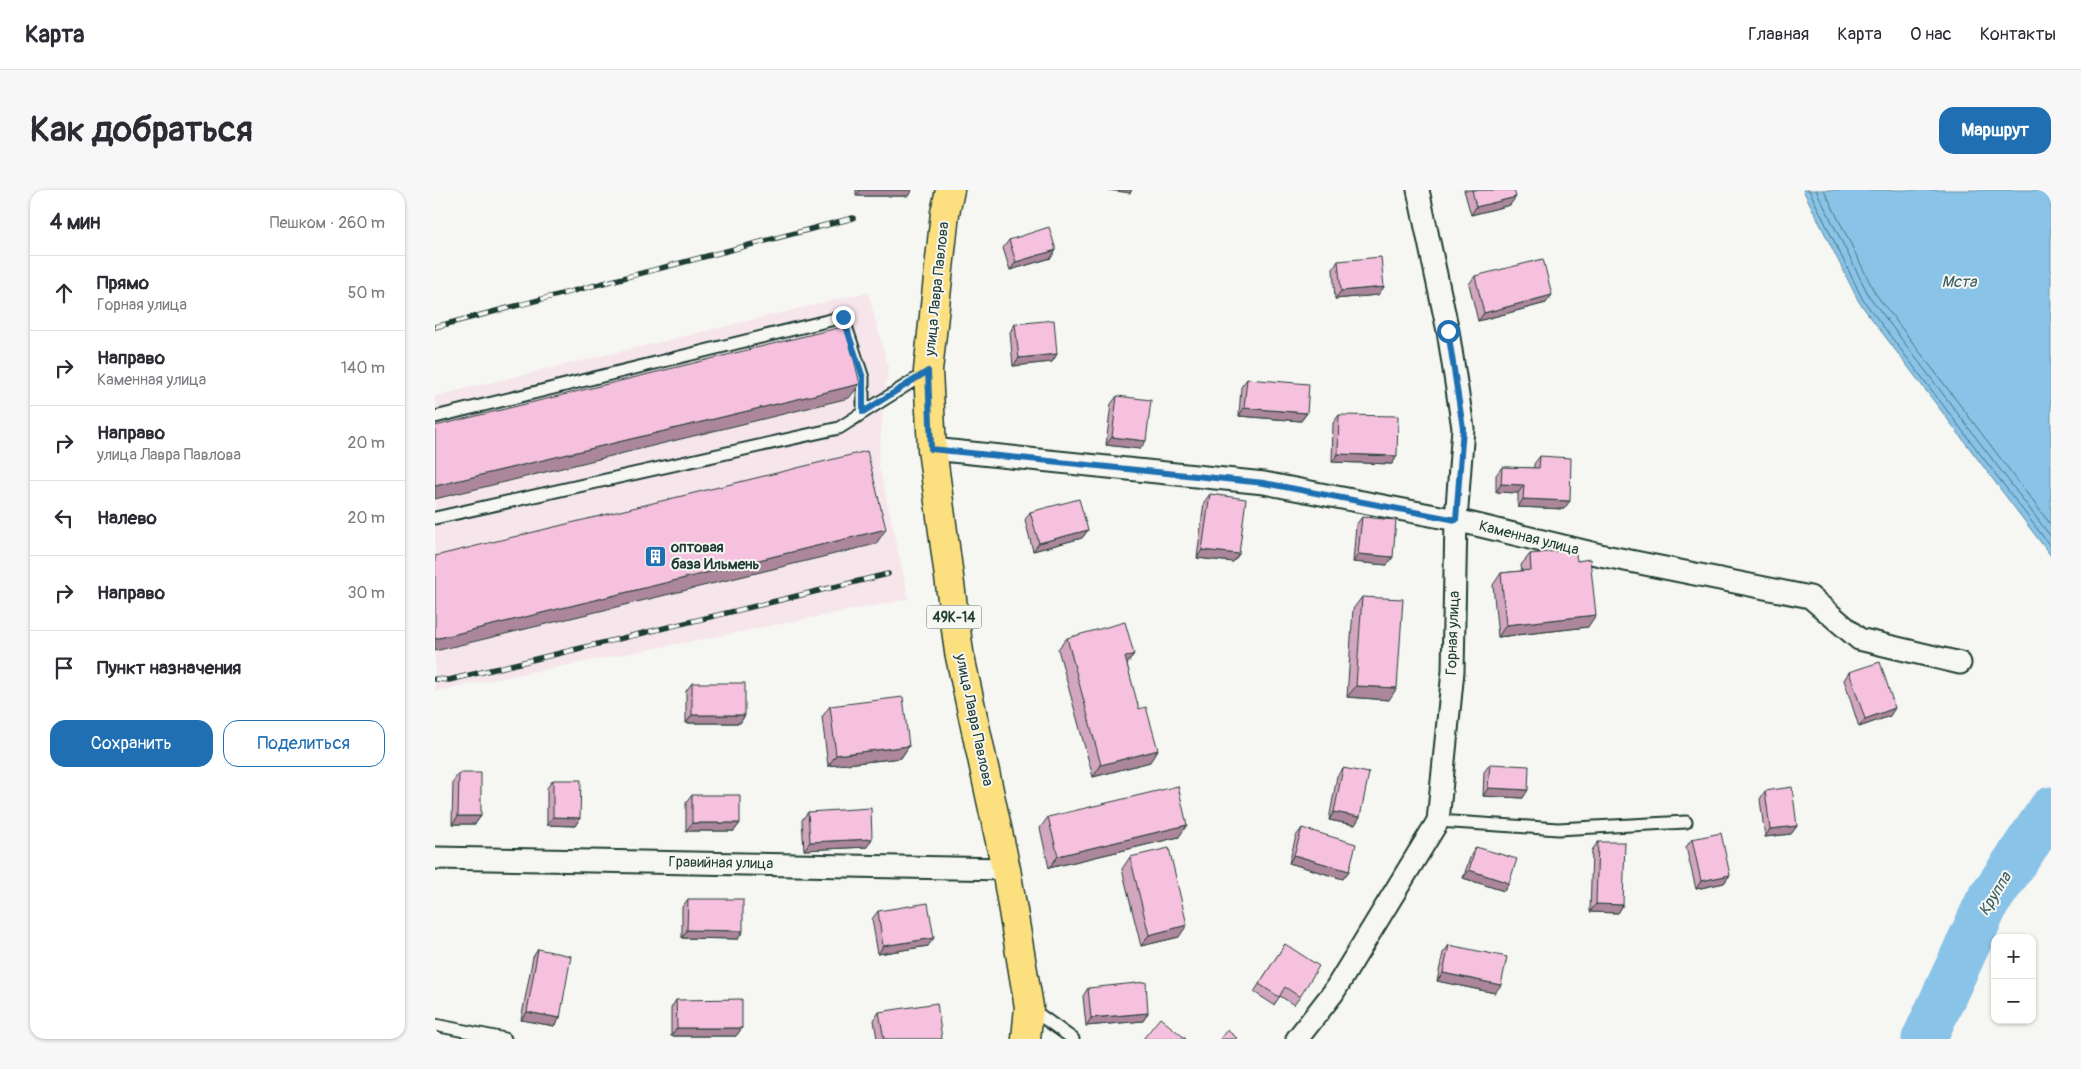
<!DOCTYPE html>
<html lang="ru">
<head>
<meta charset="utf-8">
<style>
  :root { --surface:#fff; --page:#f7f7f7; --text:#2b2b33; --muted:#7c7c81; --line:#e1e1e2; --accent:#1f6fb2 }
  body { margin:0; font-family:Pangolin,sans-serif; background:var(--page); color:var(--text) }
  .controls { position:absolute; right:15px; bottom:15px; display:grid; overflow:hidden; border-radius:10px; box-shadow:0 1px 4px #0004 }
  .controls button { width:45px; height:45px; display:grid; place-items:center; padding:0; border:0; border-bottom:1px solid var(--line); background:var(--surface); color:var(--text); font:25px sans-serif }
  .stop { position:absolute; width:15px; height:15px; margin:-11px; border:4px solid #1f6fb2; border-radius:50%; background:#fff }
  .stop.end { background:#1f6fb2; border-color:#fff; box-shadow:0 1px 5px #0008 }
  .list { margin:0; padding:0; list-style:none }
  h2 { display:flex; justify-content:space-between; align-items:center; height:65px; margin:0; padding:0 20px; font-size:21px }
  h2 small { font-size:16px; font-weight:400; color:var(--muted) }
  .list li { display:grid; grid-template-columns:32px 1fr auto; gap:15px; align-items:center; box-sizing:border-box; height:75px; padding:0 20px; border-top:1px solid var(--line) }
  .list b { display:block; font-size:19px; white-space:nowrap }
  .list p { margin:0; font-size:16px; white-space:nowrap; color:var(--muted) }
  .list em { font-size:16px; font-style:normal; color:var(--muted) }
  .actions { display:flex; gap:10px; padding:15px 20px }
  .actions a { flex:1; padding:11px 0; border:1px solid var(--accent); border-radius:15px; text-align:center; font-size:18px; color:var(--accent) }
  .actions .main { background:var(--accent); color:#fff }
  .icon { flex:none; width:28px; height:28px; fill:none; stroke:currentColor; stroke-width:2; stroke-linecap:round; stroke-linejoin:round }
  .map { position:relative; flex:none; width:1616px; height:849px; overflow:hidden; border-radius:15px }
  header { display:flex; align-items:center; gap:30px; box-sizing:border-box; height:70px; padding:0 25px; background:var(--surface); border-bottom:1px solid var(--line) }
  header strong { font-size:24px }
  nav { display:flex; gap:28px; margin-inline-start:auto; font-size:18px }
  .intro { display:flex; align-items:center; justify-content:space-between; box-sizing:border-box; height:120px; padding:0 30px }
  h1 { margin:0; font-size:35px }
  .button { padding:12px 22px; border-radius:15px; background:var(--accent); color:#fff; font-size:18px; font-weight:700 }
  main { display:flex; gap:30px; padding:0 30px }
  aside { flex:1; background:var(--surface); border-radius:15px; box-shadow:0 1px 4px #0004 }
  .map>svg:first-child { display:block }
</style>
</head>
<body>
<header>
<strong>Карта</strong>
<nav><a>Главная</a><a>Карта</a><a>О нас</a><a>Контакты</a></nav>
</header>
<div class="intro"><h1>Как добраться</h1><a class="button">Маршрут</a></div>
<main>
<aside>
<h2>4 мин<small>Пешком · 260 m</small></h2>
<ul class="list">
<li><svg class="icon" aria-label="ahead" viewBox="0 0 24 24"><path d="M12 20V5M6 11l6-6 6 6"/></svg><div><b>Прямо</b><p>Горная улица</p></div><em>50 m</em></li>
<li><svg class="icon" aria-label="right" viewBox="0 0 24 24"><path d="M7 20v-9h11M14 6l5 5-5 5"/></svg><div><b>Направо</b><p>Каменная улица</p></div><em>140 m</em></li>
<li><svg class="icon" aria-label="right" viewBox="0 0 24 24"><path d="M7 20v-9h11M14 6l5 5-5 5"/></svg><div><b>Направо</b><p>улица Лавра Павлова</p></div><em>20 m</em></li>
<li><svg class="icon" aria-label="left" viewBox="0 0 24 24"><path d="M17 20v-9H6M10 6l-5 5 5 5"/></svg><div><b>Налево</b></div><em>20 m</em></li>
<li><svg class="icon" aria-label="right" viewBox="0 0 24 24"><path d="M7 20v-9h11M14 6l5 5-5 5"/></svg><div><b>Направо</b></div><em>30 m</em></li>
<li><svg class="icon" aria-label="arrive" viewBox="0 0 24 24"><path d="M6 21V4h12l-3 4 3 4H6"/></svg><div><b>Пункт назначения</b></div></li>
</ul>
<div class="actions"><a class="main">Сохранить</a><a>Поделиться</a></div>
</aside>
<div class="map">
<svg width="1616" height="849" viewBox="0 0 1616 849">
  <rect width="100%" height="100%" fill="#f6f6f2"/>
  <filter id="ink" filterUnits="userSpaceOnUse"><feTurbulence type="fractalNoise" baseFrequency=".02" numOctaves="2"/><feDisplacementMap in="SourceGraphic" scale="10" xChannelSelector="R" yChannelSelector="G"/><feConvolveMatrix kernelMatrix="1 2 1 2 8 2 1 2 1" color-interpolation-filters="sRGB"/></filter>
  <g filter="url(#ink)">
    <path fill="#f6e6ec" d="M433,102L453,177L443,271L474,409L0,501V206Z"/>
    <path fill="#89c3e8" stroke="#5f8da0" d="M1368,0H1616V366L1424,112Z"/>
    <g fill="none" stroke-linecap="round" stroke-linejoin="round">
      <path stroke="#49737c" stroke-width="1" d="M1374,0L1428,110L1616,357
        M1381,0L1434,106L1616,347
        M1389,0L1440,103L1616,335"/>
      <path stroke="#89c3e8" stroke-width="45" d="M1489,849L1552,713L1616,619"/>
      <defs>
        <path id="lane" d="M0,227L408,127L428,188V222
          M0,328L404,238L492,182
          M1003,631L1123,639L1251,632
          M595,818L638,849
          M0,835L70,849"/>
        <path id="street" d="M497,259L829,293L1021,330L1165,365L1375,407L1424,449L1525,473
          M0,668L571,679
          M862,849L898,803L1003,631L1018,481L1021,330L1028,238L1013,141L983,0"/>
        <path id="primary" d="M515,0L510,23L493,181L497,259L524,462L571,679L594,817L591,849"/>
      </defs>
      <use href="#lane" stroke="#1f3d34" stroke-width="15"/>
      <use href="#street" stroke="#1f3d34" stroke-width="25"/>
      <use href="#primary" stroke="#1f3d34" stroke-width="31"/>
      <use href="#lane" stroke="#f6f6f2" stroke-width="11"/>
      <use href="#street" stroke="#f6f6f2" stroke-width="21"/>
      <use href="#primary" stroke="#fce080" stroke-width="28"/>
      <defs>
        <path id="rail" d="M0,137L418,28
          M0,489L14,490L453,384"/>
      </defs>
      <use href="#rail" stroke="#1f3d34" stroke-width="5.5"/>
      <use href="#rail" stroke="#f6f6f2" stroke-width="4" stroke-dasharray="11" stroke-linecap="butt"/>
    </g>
    <path fill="#d3a6bf" stroke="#1f3d34" d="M421,0H477L473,6H421Z
      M1029,0H1079L1075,15L1036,25Z
      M574,50L621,60L616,68L575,80L568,58Z
      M903,71L943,105L900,109L898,79Z
      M1040,86L1111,113L1043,131L1034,94Z
      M580,134L622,164L617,172L578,176L575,142Z
      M812,189L872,223L866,231L804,226L806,197Z
      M682,206L705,259L671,255L676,214Z
      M904,225L962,266L957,274L897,272L898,233Z
      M1105,266L1129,319L1083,317V303L1061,302V285L1067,277L1099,278V274Z
      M775,304L804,364L798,372L762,368L769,312Z
      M595,322L653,340L647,348L598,361L590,330Z
      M927,327L958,367L952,375L918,372L921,335Z
      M1095,364L1142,371L1153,437L1063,447L1058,395L1066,383L1087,381L1086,375Z
      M927,407L954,510L912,507L918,419Z
      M632,448L692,474L715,572L658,587L623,459Z
      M1414,482L1455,526L1424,537L1409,490Z
      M257,493L310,525L305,533H251V501Z
      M395,516L474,556L466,568L393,576L387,527Z
      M1055,574L1088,608L1048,606L1049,582Z
      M908,578L920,635L894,630L902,586Z
      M24,583L46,626L40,634H17L18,591Z
      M118,590L145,628L140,636L112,635V598Z
      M1330,601L1362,636L1356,644L1330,647L1325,609Z
      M257,605L305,633L299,641H251V613Z
      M373,622L432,657L369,660L367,630Z
      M613,627L744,647L614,678L605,638Z
      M867,638L914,681L908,689L854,673L861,646Z
      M1257,649L1295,685L1289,693L1261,699L1251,657Z
      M1163,652L1188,715L1183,723L1155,722L1157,660Z
      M1041,657L1074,693L1069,701L1028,688L1036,665Z
      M695,667L744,747L706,756L687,679Z
      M253,709L308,741L303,749L247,748V717Z
      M443,721L493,756L443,764L437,729Z
      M850,754L865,807L859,815L845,806L839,815L819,802Z
      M1014,755L1060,803L1002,791L1008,763Z
      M103,759L125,828L119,836L86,830L98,767Z
      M653,798L713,823L708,831L651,836L648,806Z
      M241,810L307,838L301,846H236V818Z
      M444,822L507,849H442L439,830Z"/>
    <path fill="#ac879b" stroke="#1f3d34" d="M425,0H477L473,6H421Z
      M673,0H697L695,3Z
      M1081,7L1075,15L1036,25L1041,17Z
      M621,60L616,68L575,80L581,72Z
      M949,97L943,105L900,109L906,101Z
      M1117,105L1111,113L1043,131L1049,123Z
      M622,164L617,172L578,176L584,168Z
      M425,194L414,208L0,309V296Z
      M809,218L872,223L866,231L804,226Z
      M677,247L711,251L705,259L671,255Z
      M903,264L962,266L957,274L897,272Z
      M1066,294L1089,295L1083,303L1061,302Z
      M1088,309L1135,311L1129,319L1083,317Z
      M451,339L441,354L0,461V449Z
      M653,340L647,348L598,361L604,353Z
      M767,360L804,364L798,372L762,368Z
      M923,364L958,367L952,375L918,372Z
      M1161,425L1153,437L1063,447L1071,435Z
      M699,464L691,476L690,467Z
      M921,496L962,498L954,510L912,507Z
      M1460,518L1455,526L1424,537L1430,529Z
      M257,525H310L305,533H251Z
      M474,556L466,568L393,576L401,565Z
      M723,560L715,572L658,587L666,575Z
      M1053,598L1093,600L1088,608L1048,606Z
      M899,622L925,627L920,635L894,630Z
      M23,626H46L40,634H17Z
      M118,627L145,628L140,636L112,635Z
      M257,633H305L299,641H251Z
      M752,635L744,647L614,678L623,666Z
      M1362,636L1356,644L1330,647L1335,639Z
      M437,649L432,657L369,660L375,652Z
      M859,665L914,681L908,689L854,673Z
      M1034,680L1074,693L1069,701L1028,688Z
      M1295,685L1289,693L1261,699L1266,691Z
      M1161,714L1188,715L1183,723L1155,722Z
      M752,735L744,747L706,756L714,745Z
      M252,740L308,741L303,749L247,748Z
      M499,748L493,756L443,764L448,756Z
      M1008,783L1066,795L1060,803L1002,791Z
      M92,822L125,828L119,836L86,830Z
      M713,823L708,831L651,836L656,828Z
      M242,838H307L301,846H236Z"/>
    <path fill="#f5c1de" stroke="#1f3d34" d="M1037,0H1079L1081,7L1041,17Z
      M614,37L621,60L581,72L574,50Z
      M946,67L949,97L906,101L903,71Z
      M1108,69L1117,105L1049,123L1040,86Z
      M619,130L622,164L584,168L580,134Z
      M411,136L425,194L0,296V236Z
      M812,189L874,194L872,223L809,218Z
      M682,206L716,210L711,251L677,247Z
      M904,225L963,226L962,266L903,264Z
      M432,261L451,339L0,449V366Z
      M1105,266L1136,268L1135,311L1088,309L1089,295L1066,294L1067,277L1104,278Z
      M775,304L811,309L804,364L767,360Z
      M644,309L653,340L604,353L595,322Z
      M927,327L961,330L958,367L923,364Z
      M1140,359L1142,371L1155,369L1161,425L1071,435L1066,383L1096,380L1095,364Z
      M927,407L968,409L962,498L921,496Z
      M690,432L699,464L690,467L704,519L711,517L723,560L666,575L632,448Z
      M1445,472L1460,518L1430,529L1414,482Z
      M257,493H310V525H257Z
      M468,507L474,556L401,565L395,516Z
      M1055,574L1094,576L1093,600L1053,598Z
      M908,578L934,583L925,627L899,622Z
      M24,583H46V626H23Z
      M118,590H146L145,628L118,627Z
      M743,596L752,635L623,666L613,627Z
      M1357,597L1362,636L1335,639L1330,601Z
      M257,605H305V633H257Z
      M436,618L437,649L375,652L373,622Z
      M867,638L921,654L914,681L859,665Z
      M1286,643L1295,685L1266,691L1257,649Z
      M1163,652H1190L1188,715L1161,714Z
      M1041,657L1082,669L1074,693L1034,680Z
      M734,658L752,735L714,745L695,667Z
      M253,709H308V741L252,740Z
      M493,713L499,748L448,756L443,721Z
      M850,754L884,776L865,807L850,797L844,807L824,794Z
      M1014,755L1072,767L1066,795L1008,783Z
      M103,759L136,766L125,828L92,822Z
      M711,792L713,823L656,828L653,798Z
      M307,809V838H242L241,810Z
      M502,813L507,849H449L444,822Z
      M725,828L751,849H708Z
      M792,840L803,849H785Z"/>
  </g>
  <g fill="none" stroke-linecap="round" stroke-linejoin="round" filter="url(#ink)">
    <path stroke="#1f6fb2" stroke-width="6" d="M408,127L428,188V222L493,181L496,259L829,293L1021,330L1028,238L1013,141"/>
  </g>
  <defs>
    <symbol id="building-square" viewBox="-11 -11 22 22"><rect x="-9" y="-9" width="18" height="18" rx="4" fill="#1f6fb2" stroke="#f6f6f2"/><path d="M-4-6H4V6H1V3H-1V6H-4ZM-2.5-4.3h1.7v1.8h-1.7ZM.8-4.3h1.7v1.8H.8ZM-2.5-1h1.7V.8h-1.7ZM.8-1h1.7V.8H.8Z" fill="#fff"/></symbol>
  </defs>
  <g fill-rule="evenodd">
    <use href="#building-square" x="208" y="354" width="25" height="25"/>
  </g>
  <g text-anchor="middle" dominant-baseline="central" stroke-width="4" stroke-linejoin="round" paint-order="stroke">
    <rect fill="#f6f6f2" stroke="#60746d" stroke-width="1" x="491.5" y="415.5" width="55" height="23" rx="4"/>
    <g font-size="14" font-weight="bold" fill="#1f3d34">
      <text x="519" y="427">49К-14</text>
    </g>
    <g font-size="15" fill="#1f3d34" stroke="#f6f6f2">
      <text transform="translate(502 99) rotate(-84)">улица Лавра Павлова</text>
      <text transform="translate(1094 348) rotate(14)">Каменная улица</text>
      <text transform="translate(1018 443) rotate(-88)">Горная улица</text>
      <text transform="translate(539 530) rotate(78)">улица Лавра Павлова</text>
      <text transform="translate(286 673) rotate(1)">Гравийная улица</text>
    </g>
    <g font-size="15" font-weight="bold" fill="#1f3d34" stroke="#f6f6f2" text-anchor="start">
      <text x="236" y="357">оптовая<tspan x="236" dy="17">база Ильмень</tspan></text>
    </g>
    <g font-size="16" font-style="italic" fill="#3a5e61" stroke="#f6f6f2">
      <text x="1524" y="92">Мста</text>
      <text transform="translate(1560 704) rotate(-59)">Круппа</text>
    </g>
  </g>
</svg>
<div class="controls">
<button>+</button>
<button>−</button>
</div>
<div class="stop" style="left:1013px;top:141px"></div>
<div class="stop end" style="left:408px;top:127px"></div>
</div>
</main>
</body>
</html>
